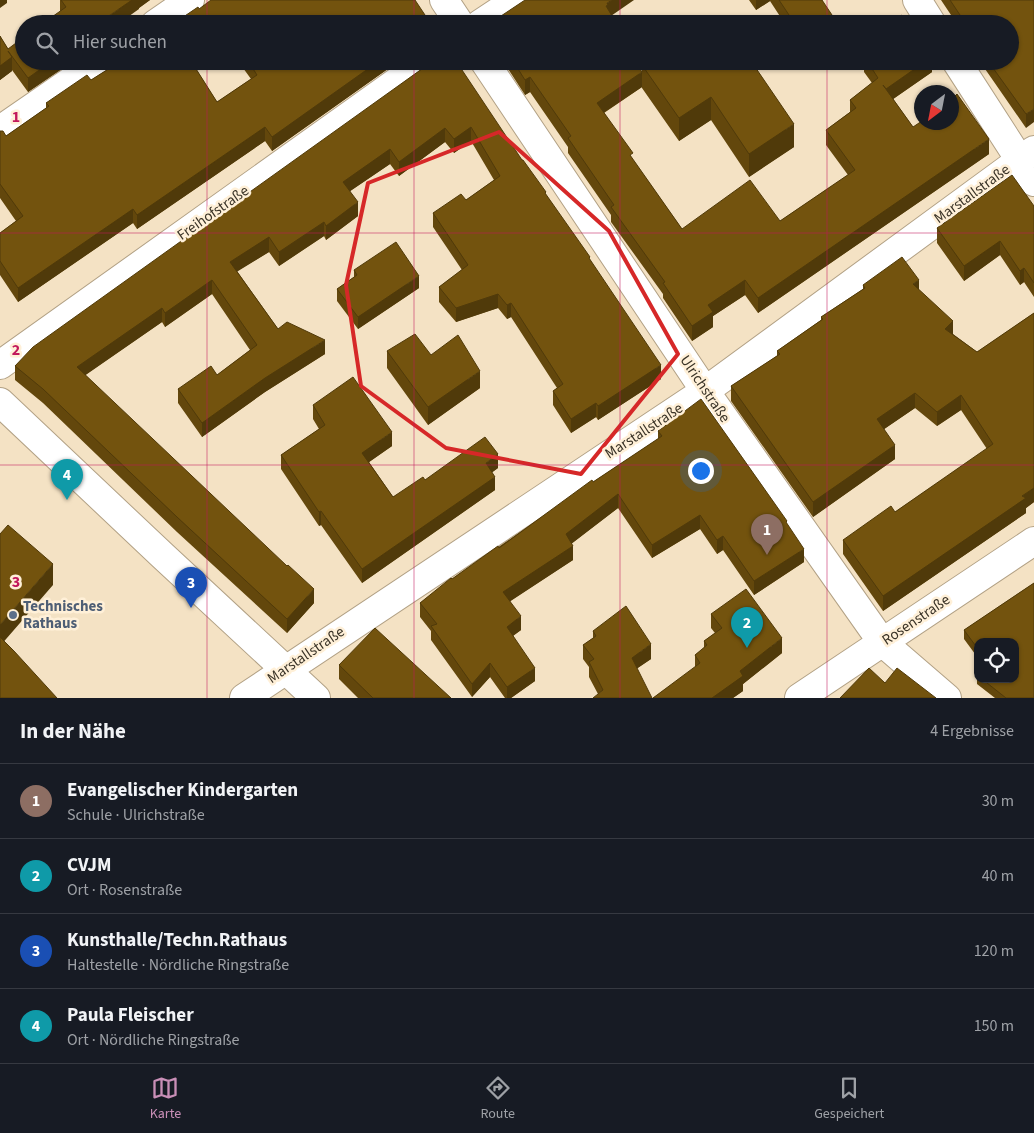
<!DOCTYPE html>
<html lang="de">
<head>
<meta charset="utf-8">
<style>
  :root { --surface:#171b24; --page:#20242c; --text:#f1f3f6; --muted:#9ea1a6; --line:#363941; --accent:#c98fb7 }
  body { margin:0; font-family:"Source Sans 3",sans-serif; background:var(--page); color:var(--text) }
  .controls { position:absolute; right:15px; bottom:15px; display:grid; overflow:hidden; border-radius:10px; box-shadow:0 1px 4px #0004 }
  .controls button { width:45px; height:45px; display:grid; place-items:center; padding:0; border:0; border-bottom:1px solid var(--line); background:var(--surface); color:var(--text); font:25px sans-serif }
  .compass { position:absolute; left:914px; top:85px; width:45px; height:45px; border-radius:50%; background:var(--surface); box-shadow:0 1px 4px #0004; rotate:212deg }
  .you { position:absolute; left:700px; top:470px; width:18px; height:18px; margin:-12px; border:4px solid #fff; border-radius:50%; background:#1a73e8; box-shadow:0 0 0 8px #1a73e833 }
  .badge { display:grid; place-items:center; width:32px; height:32px; border-radius:50%; background:var(--accent); color:#fff; font-size:16px; font-weight:700 }
  .pin { position:absolute; translate:-50% -41px; filter:drop-shadow(0 1px 2px #0008) }
  .pin::after { content:''; position:absolute; top:26px; width:18px; height:15px; background:inherit; clip-path:polygon(0 0,100% 0,50% 100%) }
  .list { margin:0; padding:0; list-style:none }
  h2 { display:flex; justify-content:space-between; align-items:center; height:65px; margin:0; padding:0 20px; font-size:21px }
  h2 small { font-size:16px; font-weight:400; color:var(--muted) }
  .list li { display:grid; grid-template-columns:32px 1fr auto; gap:15px; align-items:center; box-sizing:border-box; height:75px; padding:0 20px; border-top:1px solid var(--line) }
  .list b { display:block; font-size:19px; white-space:nowrap }
  .list p { margin:0; font-size:16px; white-space:nowrap; color:var(--muted) }
  .list em { font-size:16px; font-style:normal; color:var(--muted) }
  .icon { flex:none; width:28px; height:28px; fill:none; stroke:currentColor; stroke-width:2; stroke-linecap:round; stroke-linejoin:round }
  .map { position:relative; flex:none; width:1034px; height:698px; overflow:hidden }
  .search { position:absolute; background:var(--surface); box-shadow:0 1px 4px #0004; left:15px; right:15px; top:15px; height:55px; display:flex; align-items:center; gap:12px; box-sizing:border-box; padding:0 18px; border-radius:28px; color:var(--muted); font-size:19px }
  .sheet { height:365px; background:var(--surface) }
  nav { display:flex; justify-content:space-around; align-items:center; box-sizing:border-box; height:70px; border-top:1px solid var(--line); background:var(--surface); font-size:14px; color:var(--muted) }
  nav a { display:grid; justify-items:center; gap:2px }
  nav .on { color:var(--accent) }
  .map>svg:first-child { display:block }
</style>
</head>
<body>
<div class="map">
<svg width="1034" height="698" viewBox="0 0 1034 698">
  <rect width="100%" height="100%" fill="#f4e2c4"/>
  <g fill="none" stroke-linecap="round" stroke-linejoin="round">
    <defs>
      <path id="street" d="M444,0L460,24
        M917,0L932,24
        M155,24L190,0
        M480,24L516,0
        M484,61L705,391L882,642L947,698
        M956,61L1034,182
        M0,130L100,61
        M0,365L426,61
        M244,698L705,391L1034,150
        M799,698L1034,541"/>
      <path id="secondary" d="M0,402L162,555L316,698"/>
    </defs>
    <use href="#street" stroke="#b2a185" stroke-width="30"/>
    <use href="#secondary" stroke="#b2a185" stroke-width="30"/>
    <use href="#street" stroke="#fff" stroke-width="28"/>
    <use href="#secondary" stroke="#fff" stroke-width="28"/>
  </g>
  <path fill="#63470c" d="M60,0H150L139,8V9L60,11Z
    M749,0H822L832,24H785L770,1L756,10Z
    M941,0H1034L1026,128L983,66V61H1010V24H957Z
    M0,36L8,49L69,61V64L28,92L12,70V71L0,80Z
    M121,61H201L194,66L217,102L251,79L238,61H399L272,151L265,141L137,229L133,223L18,302L0,275V233L16,221L0,198V131L6,136L46,108V103L91,80Z
    M433,61L522,160L546,195L590,260L661,379L598,420L596,417L571,433L553,405V391L557,388L511,317L507,319L498,308L456,322L439,302V287L462,270L433,227V213L466,200L494,180L471,141L454,153L445,142L399,176L390,164L350,191L358,216L326,240L324,236L279,266L269,252L237,271L278,329L325,354L265,392L202,437L178,403V389L217,375L250,350L212,294L165,327L162,322L85,375L314,603L287,633L177,532L43,403L15,380V366Z
    M503,61H635L642,87L604,113L633,160L682,229L780,221L848,175L826,145V130L850,112V100L872,83L864,72V61H932V72L893,99L913,127L989,154L758,313L745,295L713,316V327L692,341L663,298V294L611,222V215L568,153V147L530,92L525,95Z
    M753,61V64L794,147L749,177L711,120L679,141L642,88V65Z
    M1034,206V297L1024,282L1020,285L1000,255L964,281L937,243V228Z
    M354,270L419,288L358,329L337,301V289L354,277Z
    M863,285L919,290L953,334L977,352L1034,313V502L1026,508V513L883,611L843,554V540L895,512L987,449L961,410L937,426L915,408L884,429L895,459L813,517L731,401V386L777,356V351L821,320V317L863,289Z
    M387,351L431,355L480,388L428,425L387,368Z
    M313,405L392,446L369,462L393,497L425,480L498,468L492,472L495,490L362,583L321,525L319,526L281,469V455L319,429L313,419Z
    M658,431L787,524L804,562L754,595L723,550L717,554L700,529L652,558L618,508L572,543L573,560L510,601L521,630L513,636L535,681L511,698H505L490,677L472,697L431,640V631L420,617V603L452,579L593,482L658,439Z
    M1034,583V698H995L977,684V675L978,674V679H1015V642H978V658L964,639V630Z
    M711,614L782,653L743,684V691L733,698H653L695,668V655L704,648V641L715,633L711,628Z
    M593,631L651,659L598,694L589,677V667L583,659V645L593,638Z
    M339,665L451,698H358L339,679Z"/>
  <path fill="#503a0a" d="M0,0H7V3L0,8Z
    M132,0H150L139,8V9L118,24H97Z
    M612,0H634L608,18L606,6L607,3Z
    M756,0H770V1L756,10Z
    M832,15V24H820Z
    M12,57V71L0,80V66Z
    M52,61H69V64L28,92V78Z
    M188,61H201L188,70Z
    M379,61H399L272,151V137Z
    M926,61H932V72L886,104V89Z
    M642,72V87L597,117V103Z
    M530,77V92L525,95V80Z
    M711,97V120L679,141V118Z
    M1034,109V122L1026,128V114Z
    M794,124V147L749,177V154Z
    M265,127V141L137,229V215Z
    M471,127V141L454,153V139Z
    M445,128V142L399,176V162Z
    M989,139V154L758,313V298Z
    M390,149V164L343,196V182Z
    M358,202V216L326,240V226Z
    M133,209V223L18,302V288Z
    M324,222V236L279,266V252Z
    M269,237V252L230,276V262Z
    M1000,241V255L964,281V266Z
    M1024,268V282L1020,285V271Z
    M419,276V288L358,329V317Z
    M212,280V294L165,327V313Z
    M745,280V295L713,316V327L692,341V326L708,305Z
    M919,280V295L913,284Z
    M498,294V308L456,322V308Z
    M511,303V317L507,319V305Z
    M162,308V322L77,381V367Z
    M953,321V335L945,329Z
    M325,340V354L265,392L202,437V423L265,378Z
    M661,365V379L598,420V406Z
    M480,371V388L428,425V407Z
    M915,393V408L877,434V419Z
    M961,395V410L937,426V412Z
    M596,403V417L571,433V419Z
    M392,432V446L362,467V453Z
    M895,445V459L813,517V502Z
    M498,454V468L486,477V463Z
    M495,477V490L362,583V569Z
    M1034,488V502L1026,508V513L883,611V596Z
    M618,494V508L566,548V534Z
    M321,511V525L319,526V512Z
    M700,515V529L652,558V545Z
    M723,536V550L717,554V540Z
    M573,546V560L503,606V592Z
    M804,549V562L754,595V581Z
    M53,564V585L0,646V625Z
    M314,589V603L287,633V619Z
    M521,616V630L507,640V627Z
    M782,638V653L743,684V691L733,698H712L740,671Z
    M651,644V659L632,672V658Z
    M490,663V677L472,697V684Z
    M535,668V681L511,698H507V687Z"/>
  <path fill="#73530e" stroke="#503a0a" d="M61,0H132L97,24H42L66,7Z
    M211,0H415L431,24H173L198,7L199,9Z
    M525,0H612L607,3L608,5L606,6L617,24H489Z
    M779,0H822L832,15L820,24H795Z
    M950,0H1034V109L1026,114L988,61H1010V24H966Z
    M902,15L908,24H890Z
    M727,17L732,24H716Z
    M0,36L8,49L24,37V61H52L28,78L8,51L12,57L0,66Z
    M121,61H191L217,102L257,75L248,61H379L272,137L265,127L137,215L133,209L18,288L0,261V233L23,216L0,184V131H3L6,136L49,106L46,103L87,75L91,80Z
    M433,61H456L522,160H523L546,192L545,193L590,257L589,258L661,365L598,406L596,403L571,419L553,391L563,384L511,303L507,305L498,294L456,308L439,287L468,265L433,213L461,194L466,200L500,176L471,127L454,139L445,128L399,162L390,149L343,182L358,202L326,226L324,222L279,252L269,237L230,262L278,329L287,322L325,340L265,378L202,423L178,389L211,366L217,375L257,345L212,280L165,313L162,308L77,367L287,566L288,565L314,589L287,619L177,517L43,389L15,366L33,347Z
    M513,61H635L642,72L597,103L633,153L630,155L682,229L750,180L780,221L855,170L826,130L856,108L850,100L878,78L867,61H926L886,89L883,85L913,127L922,121V122H952V99L957,94L989,139L758,298L745,280L708,305L713,312L692,326L663,283L665,282L611,207L614,205L568,138L571,136L530,77L525,80Z
    M647,61H751L794,124L749,154L711,97L679,118L642,65Z
    M1012,175L1034,206V283L1024,268L1020,271L1000,241L964,266L937,228Z
    M396,242L419,276L358,317L337,289L357,275L354,270Z
    M902,257L919,280L913,284L953,321L945,329L977,352L1034,313V488L1022,496L1026,498L883,596L843,540L891,506L895,512L993,444L961,395L937,412L915,393L877,419L895,445L813,502L731,386L780,354L777,351L823,319L821,317L865,288L863,285Z
    M415,334L431,355L458,335L480,371L428,407L387,351Z
    M353,377L392,432L362,453L393,497L423,477L425,480L485,437L498,454L486,463L495,477L362,569L321,511L319,512L281,455L325,425L313,405Z
    M701,399L787,521L786,522L804,549L754,581L723,536L717,540L700,515L652,545L618,494L566,534L573,546L503,592L521,616L507,627L535,668L507,687L490,663L472,684L431,626L437,624L420,603L451,578L452,579L498,546L499,548L592,480L593,482L662,436L658,431Z
    M8,525L53,564L0,625V534Z
    M1034,583V698H1006L982,679H1015V642H978V649L964,630Z
    M746,589L782,638L740,671L743,676L712,698H653L700,663L695,655L707,645L704,641L722,628L711,614Z
    M626,606L651,644L632,658L652,698H593L603,690L589,662L594,659L583,645L596,636L593,631Z
    M375,628L451,698H373L339,665Z
    M0,637L14,651L57,698H0Z
    M869,668L885,683L897,668L936,698H840Z"/>
  <path fill="none" stroke="#d62828" stroke-width="4" stroke-linejoin="round" d="M499,132L609,231L678,354L581,474L446,448L361,386L346,285L368,183Z"/>
  <path fill="none" stroke="#c2185b" stroke-width="1" stroke-opacity="0.55" d="M207,0V24M414,0V24M620,0V24M827,0V24M207,61V698M414,61V698M620,61V698M827,61V698M0,233H1034M0,465H1034"/>
  <circle fill="#5c6f8a" stroke="#fff0d8" stroke-width="2" cx="13" cy="615" r="5"/>
  <g text-anchor="middle" dominant-baseline="central" stroke-width="5" stroke-linejoin="round" paint-order="stroke">
    <g font-size="15" fill="#3a3327" stroke="#fff0d8">
      <text transform="translate(972 194) rotate(-36)">Marstallstraße</text>
      <text transform="translate(213 213) rotate(-35)">Freihofstraße</text>
      <text transform="translate(705 389) rotate(56)">Ulrichstraße</text>
      <text transform="translate(644 431) rotate(-33)">Marstallstraße</text>
      <text transform="translate(916 620) rotate(-34)">Rosenstraße</text>
      <text transform="translate(306 655) rotate(-34)">Marstallstraße</text>
    </g>
    <g font-size="15" font-weight="bold" fill="#4e5e75" stroke="#fff0d8" text-anchor="start">
      <text x="23" y="606">Technisches<tspan x="23" dy="17">Rathaus</tspan></text>
    </g>
  </g>
  <g font-size="16" text-anchor="middle" font-weight="bold" fill="#c2185b" stroke="#fff0d8" stroke-width="5" stroke-linejoin="round" paint-order="stroke">
    <text x="16" y="122">1</text>
    <text x="16" y="355">2</text>
    <text x="16" y="587">3</text>
  </g>
</svg>
<div class="controls">
<button><svg class="icon" aria-label="locate" viewBox="0 0 24 24"><circle cx="12" cy="12" r="6"/><path d="M12 2v4M12 18v4M2 12h4M18 12h4"/></svg></button>
</div>
<svg class="compass" viewBox="-18 -18 36 36"><path d="M0-13l5 13h-10z" fill="#e53935"/><path d="M0 13l5-13h-10z" fill="#9ea1a6"/></svg>
<div class="you"></div>
<div class="pin badge" style="left:767px;top:555px;background:#8d6e63">1</div>
<div class="pin badge" style="left:747px;top:648px;background:#0f9aa8">2</div>
<div class="pin badge" style="left:191px;top:608px;background:#1a4fb4">3</div>
<div class="pin badge" style="left:67px;top:500px;background:#0f9aa8">4</div>
<div class="search"><svg class="icon" aria-label="search" viewBox="0 0 24 24"><circle cx="10" cy="10" r="6"/><path d="M15 15l6 6"/></svg>Hier suchen</div>
</div>
<section class="sheet">
<h2>In der Nähe<small>4 Ergebnisse</small></h2>
<ul class="list">
<li><span class="badge" style="background:#8d6e63">1</span><div><b>Evangelischer Kindergarten</b><p>Schule · Ulrichstraße</p></div><em>30 m</em></li>
<li><span class="badge" style="background:#0f9aa8">2</span><div><b>CVJM</b><p>Ort · Rosenstraße</p></div><em>40 m</em></li>
<li><span class="badge" style="background:#1a4fb4">3</span><div><b>Kunsthalle/Techn.Rathaus</b><p>Haltestelle · Nördliche Ringstraße</p></div><em>120 m</em></li>
<li><span class="badge" style="background:#0f9aa8">4</span><div><b>Paula Fleischer</b><p>Ort · Nördliche Ringstraße</p></div><em>150 m</em></li>
</ul>
</section>
<nav>
<a class="on"><svg class="icon" aria-label="map" viewBox="0 0 24 24"><path d="M3 6l6-2 6 2 6-2v14l-6 2-6-2-6 2zM9 4v14M15 6v14"/></svg>Karte</a>
<a><svg class="icon" aria-label="directions" viewBox="0 0 24 24"><path d="M12 3l9 9-9 9-9-9zM9 14v-3h6M13 9l2 2-2 2"/></svg>Route</a>
<a><svg class="icon" aria-label="saved" viewBox="0 0 24 24"><path d="M7 4h10v16l-5-4-5 4z"/></svg>Gespeichert</a>
</nav>
</body>
</html>
